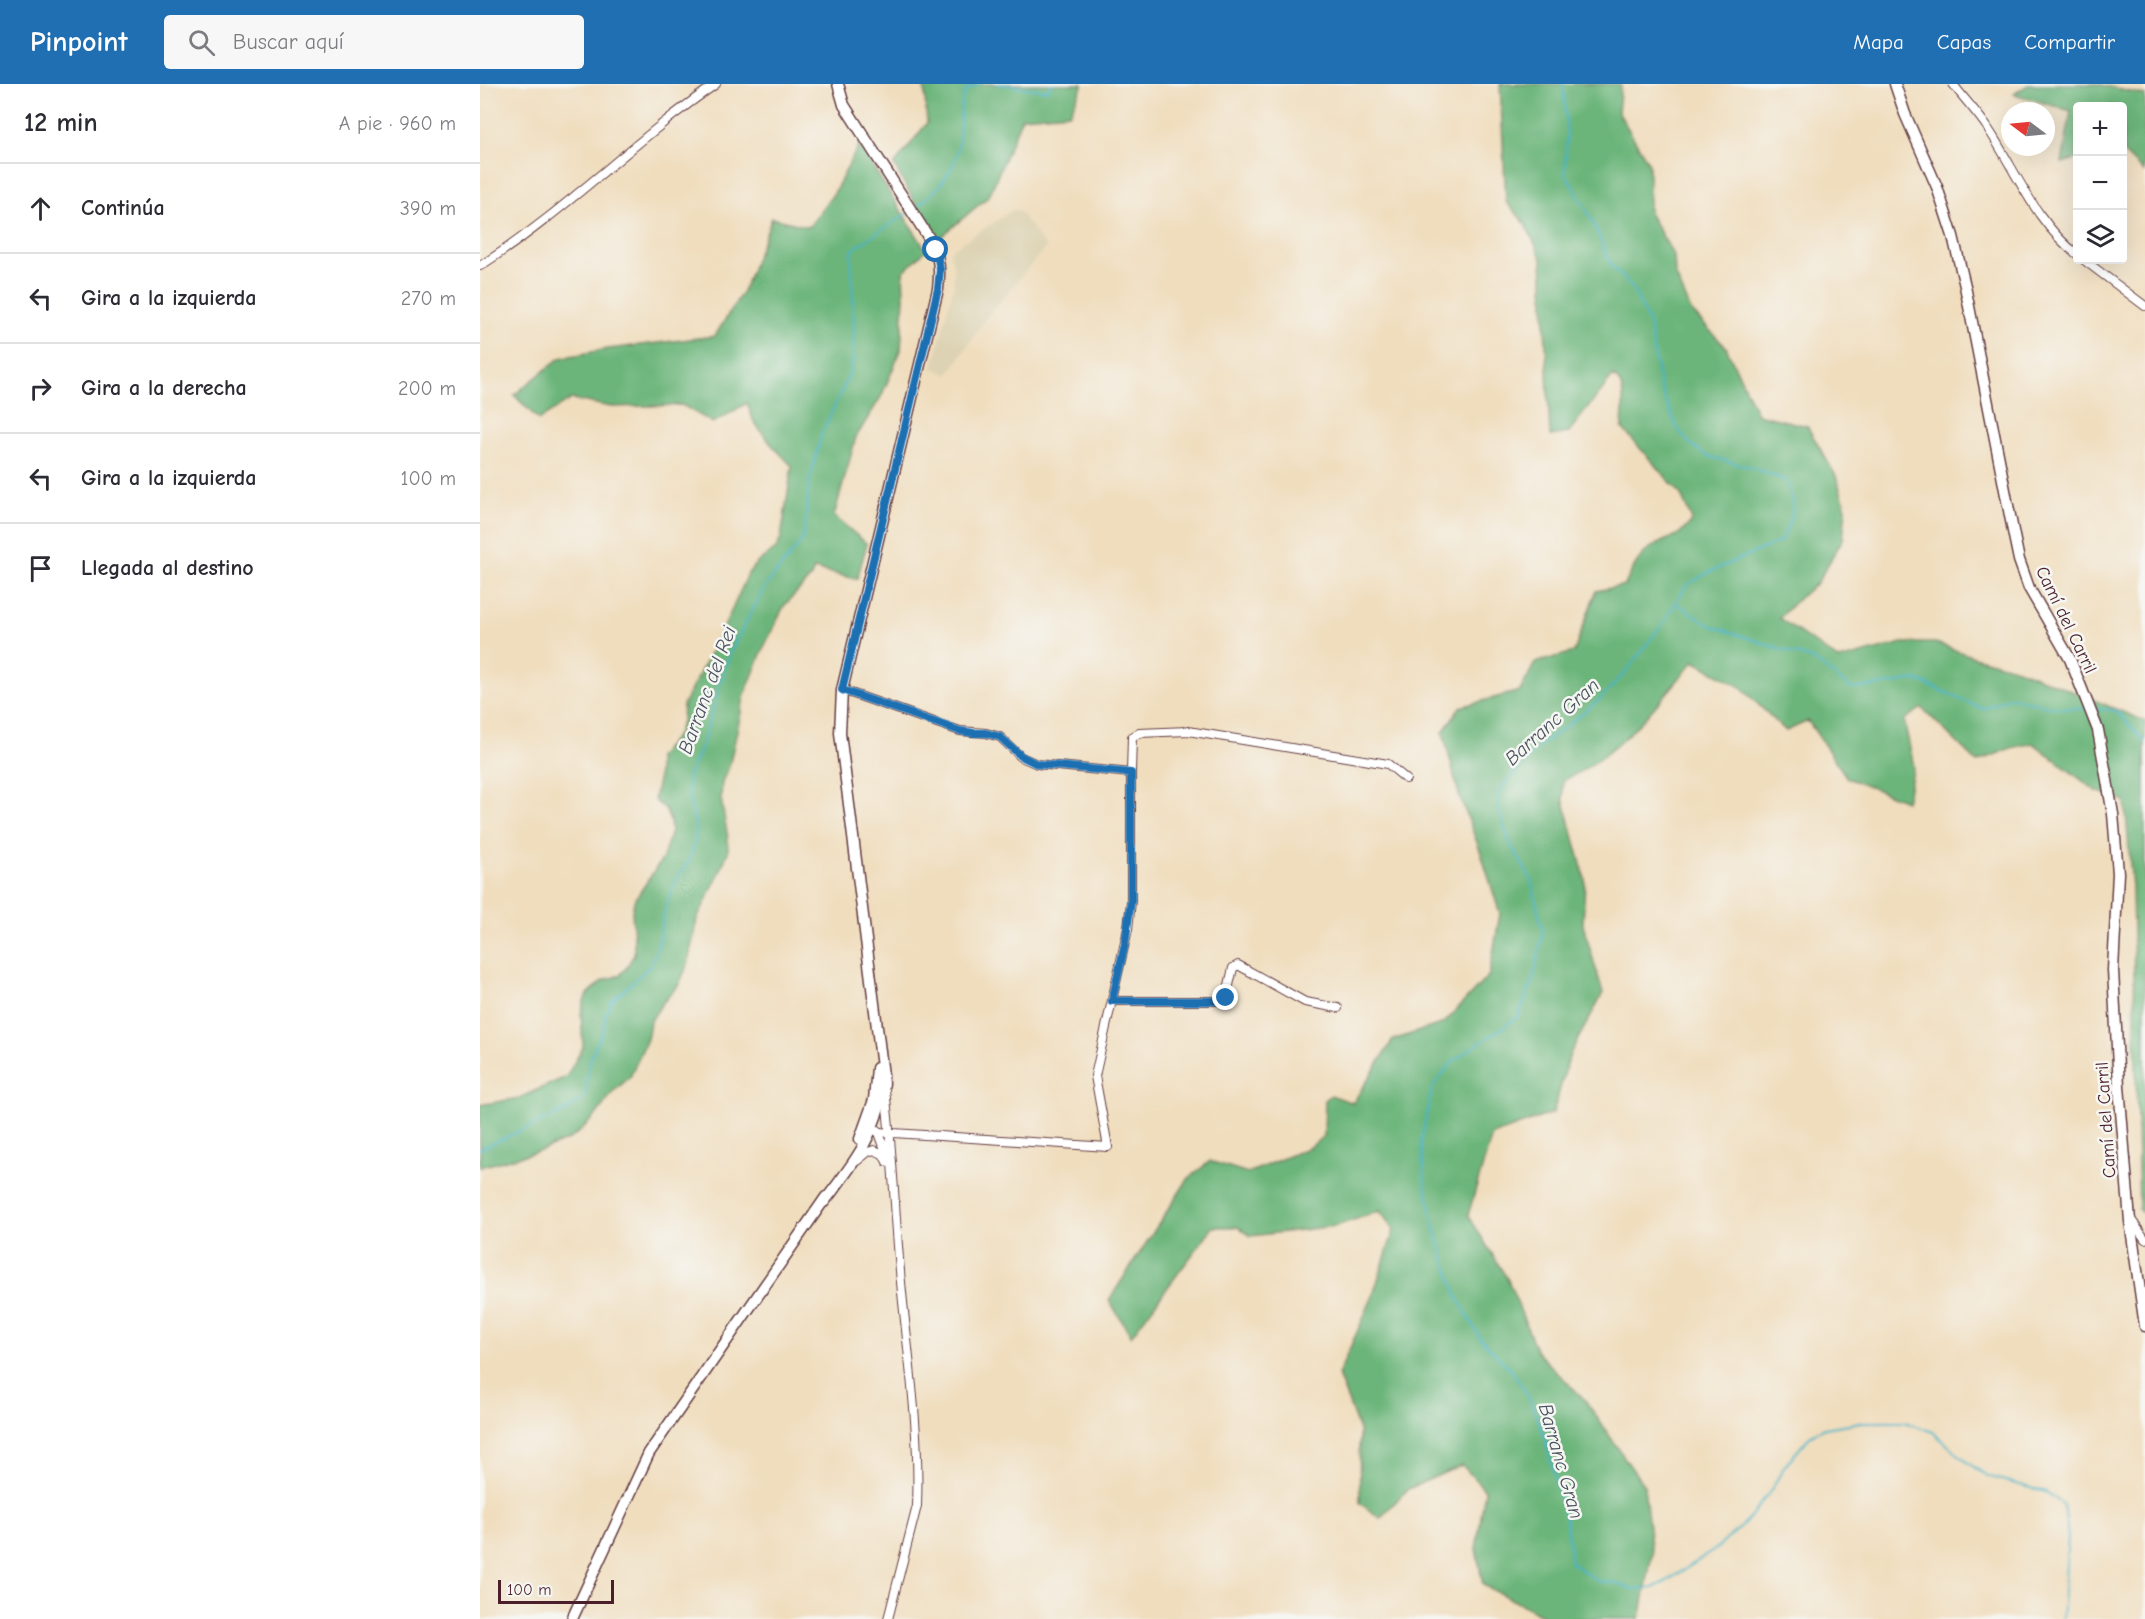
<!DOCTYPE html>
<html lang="es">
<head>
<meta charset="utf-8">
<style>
  :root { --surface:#fff; --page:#f7f7f7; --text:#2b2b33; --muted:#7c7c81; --line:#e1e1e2; --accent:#1f6fb2 }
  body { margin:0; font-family:"Comic Neue",sans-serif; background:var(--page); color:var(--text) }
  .controls { position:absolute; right:18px; top:18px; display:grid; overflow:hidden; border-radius:6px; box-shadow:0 6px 24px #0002 }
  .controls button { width:54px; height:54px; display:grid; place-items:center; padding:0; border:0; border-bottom:2px solid var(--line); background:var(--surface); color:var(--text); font:30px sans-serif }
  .compass { position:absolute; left:1521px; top:18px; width:54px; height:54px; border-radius:50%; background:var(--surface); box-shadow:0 6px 24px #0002; rotate:286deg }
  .scale { position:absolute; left:18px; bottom:15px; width:116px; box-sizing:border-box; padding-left:6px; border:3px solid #4a1f2b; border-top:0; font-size:16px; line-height:21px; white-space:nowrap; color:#4a1f2b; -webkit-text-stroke:4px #f6f6f2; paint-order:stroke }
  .stop { position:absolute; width:18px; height:18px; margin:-14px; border:4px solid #1f6fb2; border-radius:50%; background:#fff }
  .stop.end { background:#1f6fb2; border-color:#fff; box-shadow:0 2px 6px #0008 }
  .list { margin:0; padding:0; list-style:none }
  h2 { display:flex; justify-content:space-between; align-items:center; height:78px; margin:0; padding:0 24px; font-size:26px }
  h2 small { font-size:20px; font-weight:400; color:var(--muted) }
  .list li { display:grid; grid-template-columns:39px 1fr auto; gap:18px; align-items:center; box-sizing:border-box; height:90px; padding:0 24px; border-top:2px solid var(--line) }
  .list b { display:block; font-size:22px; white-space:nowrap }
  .list em { font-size:20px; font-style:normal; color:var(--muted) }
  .icon { flex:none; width:33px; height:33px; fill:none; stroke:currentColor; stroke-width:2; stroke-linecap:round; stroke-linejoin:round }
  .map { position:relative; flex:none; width:1665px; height:1535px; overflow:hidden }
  header { display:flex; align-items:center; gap:36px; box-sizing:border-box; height:84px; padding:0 30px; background:var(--accent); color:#fff }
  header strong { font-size:28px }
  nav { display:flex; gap:33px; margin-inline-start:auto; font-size:21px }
  .search { width:420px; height:54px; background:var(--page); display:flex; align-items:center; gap:15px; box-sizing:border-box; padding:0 21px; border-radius:6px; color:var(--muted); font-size:22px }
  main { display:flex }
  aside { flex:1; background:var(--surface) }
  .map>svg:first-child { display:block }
</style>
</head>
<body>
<header>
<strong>Pinpoint</strong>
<div class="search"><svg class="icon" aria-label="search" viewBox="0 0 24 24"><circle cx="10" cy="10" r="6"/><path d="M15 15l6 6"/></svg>Buscar aquí</div>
<nav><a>Mapa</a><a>Capas</a><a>Compartir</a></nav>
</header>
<main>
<aside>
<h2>12 min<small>A pie · 960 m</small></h2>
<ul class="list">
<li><svg class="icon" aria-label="ahead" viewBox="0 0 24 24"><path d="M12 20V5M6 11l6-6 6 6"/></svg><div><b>Continúa</b></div><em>390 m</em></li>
<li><svg class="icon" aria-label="left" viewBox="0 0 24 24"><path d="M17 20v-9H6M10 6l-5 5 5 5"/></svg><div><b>Gira a la izquierda</b></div><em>270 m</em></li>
<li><svg class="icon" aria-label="right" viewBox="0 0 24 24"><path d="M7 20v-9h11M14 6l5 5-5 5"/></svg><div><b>Gira a la derecha</b></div><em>200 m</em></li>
<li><svg class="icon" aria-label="left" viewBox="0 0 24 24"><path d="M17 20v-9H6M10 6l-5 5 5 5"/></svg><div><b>Gira a la izquierda</b></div><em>100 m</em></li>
<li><svg class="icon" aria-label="arrive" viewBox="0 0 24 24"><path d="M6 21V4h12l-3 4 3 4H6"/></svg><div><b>Llegada al destino</b></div></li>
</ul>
</aside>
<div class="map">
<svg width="1665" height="1535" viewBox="0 0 1665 1535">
  <rect width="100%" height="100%" fill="#f6f6f2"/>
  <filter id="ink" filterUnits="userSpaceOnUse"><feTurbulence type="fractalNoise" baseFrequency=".0167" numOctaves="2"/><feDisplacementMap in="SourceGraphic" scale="12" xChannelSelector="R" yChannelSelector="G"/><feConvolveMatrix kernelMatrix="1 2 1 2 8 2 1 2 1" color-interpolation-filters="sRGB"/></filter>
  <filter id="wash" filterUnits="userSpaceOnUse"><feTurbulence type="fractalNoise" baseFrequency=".008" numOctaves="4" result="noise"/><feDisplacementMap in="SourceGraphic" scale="24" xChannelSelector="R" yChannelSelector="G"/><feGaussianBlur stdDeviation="1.35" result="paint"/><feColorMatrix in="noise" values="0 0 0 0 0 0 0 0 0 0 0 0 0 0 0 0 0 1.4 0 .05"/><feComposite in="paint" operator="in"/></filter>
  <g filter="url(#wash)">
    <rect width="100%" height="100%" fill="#f0ddbd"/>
    <path fill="#ddd3b4" d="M533,126L539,127L566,163L506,234L468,291L453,284L474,199L473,181L470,168L472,165Z"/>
    <path fill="#6cb57a" stroke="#5b6a52" stroke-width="1.5" d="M444,0H603L590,29L542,33L509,112L456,157L414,81L447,39Z
      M1020,0H1141L1138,28L1169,80V129L1194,172L1195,189L1211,227L1246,263L1277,330L1327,342L1356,392L1366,424L1363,455L1337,499L1319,514L1299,534L1359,576L1422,559H1456L1494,573L1538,585L1665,637V1131L1659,1125L1652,804L1645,717L1616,707L1553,659L1531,664L1497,678L1442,624L1424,636L1434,683L1426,717L1367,694L1328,637L1306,647L1259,602L1214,577C1183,614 1151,654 1111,681C1102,687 1092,692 1083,697V714L1105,795L1103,841L1123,909L1090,970L1073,1029L1012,1051L988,1131L1028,1196L1057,1268L1105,1316L1164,1402L1172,1470L1160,1535H1070L1003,1501L996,1465L1005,1406L982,1381L928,1405L900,1434L880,1419L879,1346L858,1291L892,1214L914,1146L900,1127L856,1142L771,1152L758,1143H733L651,1252L629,1216L708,1095L730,1077L768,1089L830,1063L844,1052L845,1016L851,1011L873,1019L913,956L964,939L1009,891L1020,830L1001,769L979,711L963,648L980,623L1040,607L1055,579L1094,568L1116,507L1145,501C1151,488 1157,474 1169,465C1186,453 1200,455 1212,436L1200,409L1142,344C1142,330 1148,299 1133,292L1088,349L1070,352L1062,175L1044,138L1026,118Z
      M1549,0H1617L1665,11L1664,88L1643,68L1642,22H1598L1597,75L1582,79L1591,27L1534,10Z
      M379,61L446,166L423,188L424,213L421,266L401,313L376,353L354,432L387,460L377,495L334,485L331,493L304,522L283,565L265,610L249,683L242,698L241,715L248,754V768L239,790L217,835L208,880L199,900L181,921L170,938L167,955L150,993L134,1007L116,1031L99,1048L88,1056L60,1067L0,1083V1021L39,1014L86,993L103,963L101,930L104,917L107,911L122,897L140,891L146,884L154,870V855L152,828L154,817L183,774L191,747L190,737L185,725L174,716L178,696V673L197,651L202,637L203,621L244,543L269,488L278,478L296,465L301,454L312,382L291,360L274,338L267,319L233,339L202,321L131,323L91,315L59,336L34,311L80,274L128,265L235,252L263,207L292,134L329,143L354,109Z"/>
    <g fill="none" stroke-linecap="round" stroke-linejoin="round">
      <path stroke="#49b4c6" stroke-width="2" d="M518,0L562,6H567L572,0
        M1083,0L1087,49L1085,89L1112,136L1131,181L1152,203L1169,239L1180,302L1197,344L1208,358L1227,372L1274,384L1307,397C1317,426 1314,430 1301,457L1227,489L1206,502L1184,538L1145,589L1118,617L1054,667L1018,708L1019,728L1031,761L1051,795L1063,848L1053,896L1038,933L973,977L952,1004L941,1058L945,1101L957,1153L978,1214L1000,1254L1032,1287L1048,1312L1064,1351L1087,1442L1091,1479L1120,1498H1130L1157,1506L1173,1504L1187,1497L1236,1465L1267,1437L1292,1405L1304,1383L1331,1351L1345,1344L1381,1338H1424L1453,1348L1488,1379L1507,1392L1566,1408L1584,1421L1588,1453L1582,1535
        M433,125C457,109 476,86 479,58C481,41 479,24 485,7L499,0
        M1197,520L1232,542L1334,576L1372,605L1437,596L1503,625L1530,613L1572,623L1607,625
        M1613,625L1635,626L1665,658
        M0,1065L85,1027L106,1012L107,993L111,973L123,946L126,930L132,917L170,882L178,863L184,828L194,799L210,775L215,757L216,745L208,708V692L221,664L250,569L284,504L322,457L326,435L329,399L342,349L369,291L373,276L374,241L371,169L376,163L429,128"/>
    </g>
  </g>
  <g filter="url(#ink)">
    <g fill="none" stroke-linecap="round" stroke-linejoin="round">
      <defs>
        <path id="street" d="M1473,0C1484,15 1497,28 1507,43C1536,86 1555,139 1598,171
          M1604,176L1665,222
          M0,182C84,129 154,56 236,0
          M362,606L480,647L506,649L520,653L541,673L557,680L651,689V817L648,845L615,992L628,1063L398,1048
          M651,689L652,653L659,649L708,647L908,680L926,695
          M632,917H740L746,914L753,884L758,881L825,918L858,924
          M405,1006C413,1070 415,1134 421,1198C428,1273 440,1347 437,1422L408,1535
          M398,1046L408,1074
          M377,1077L388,1068L394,1066L403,1070L407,1078
          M1650,1134L1665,1155"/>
        <path id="secondary" d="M1415,0L1425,30L1457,103L1473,152L1485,202L1534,452L1539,476L1549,504L1590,575L1618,646L1633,730L1638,789L1633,886L1639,1002L1650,1137L1665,1242
          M380,1055L394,1016L397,984
          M344,1118C376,1077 396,1051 404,999L360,649L362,606L458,205C460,188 460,174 452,159L364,21L358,0
          M92,1535L169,1369L346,1113"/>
      </defs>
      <use href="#street" stroke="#633c41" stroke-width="10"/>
      <use href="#secondary" stroke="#633c41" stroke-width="13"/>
      <use href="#street" stroke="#fff" stroke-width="8"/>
      <use href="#secondary" stroke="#fff" stroke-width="10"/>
    </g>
  </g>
  <g fill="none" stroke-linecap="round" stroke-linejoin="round" filter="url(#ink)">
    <path stroke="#1f6fb2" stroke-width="8" d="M456,166L460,185L458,205L362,606L480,647L494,649H506L520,653L541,672L557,680L651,689V817L645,860L632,917H740L746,914"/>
  </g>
  <g text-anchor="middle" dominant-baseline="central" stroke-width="5" stroke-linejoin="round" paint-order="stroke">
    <g font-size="18" fill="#4a1f2b" stroke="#f6f6f2">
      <text transform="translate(1586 536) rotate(64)">Camí del Carril</text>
      <text transform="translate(1626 1036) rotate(-94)">Camí del Carril</text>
    </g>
    <g font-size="20" font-style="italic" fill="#4a5361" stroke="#f6f6f2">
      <text transform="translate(227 606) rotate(-70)">Barranc del Rei</text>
      <text transform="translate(1072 638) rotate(-42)">Barranc Gran</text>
      <text transform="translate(1081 1377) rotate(74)">Barranc Gran</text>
    </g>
  </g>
</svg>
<div class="controls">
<button>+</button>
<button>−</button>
<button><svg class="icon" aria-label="layers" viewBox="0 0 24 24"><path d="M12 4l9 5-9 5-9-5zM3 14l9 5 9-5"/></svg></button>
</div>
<svg class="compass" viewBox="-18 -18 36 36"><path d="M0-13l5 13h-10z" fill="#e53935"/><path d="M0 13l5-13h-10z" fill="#7c7c81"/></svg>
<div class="scale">100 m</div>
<div class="stop" style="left:456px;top:166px"></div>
<div class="stop end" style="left:746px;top:914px"></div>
</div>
</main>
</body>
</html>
